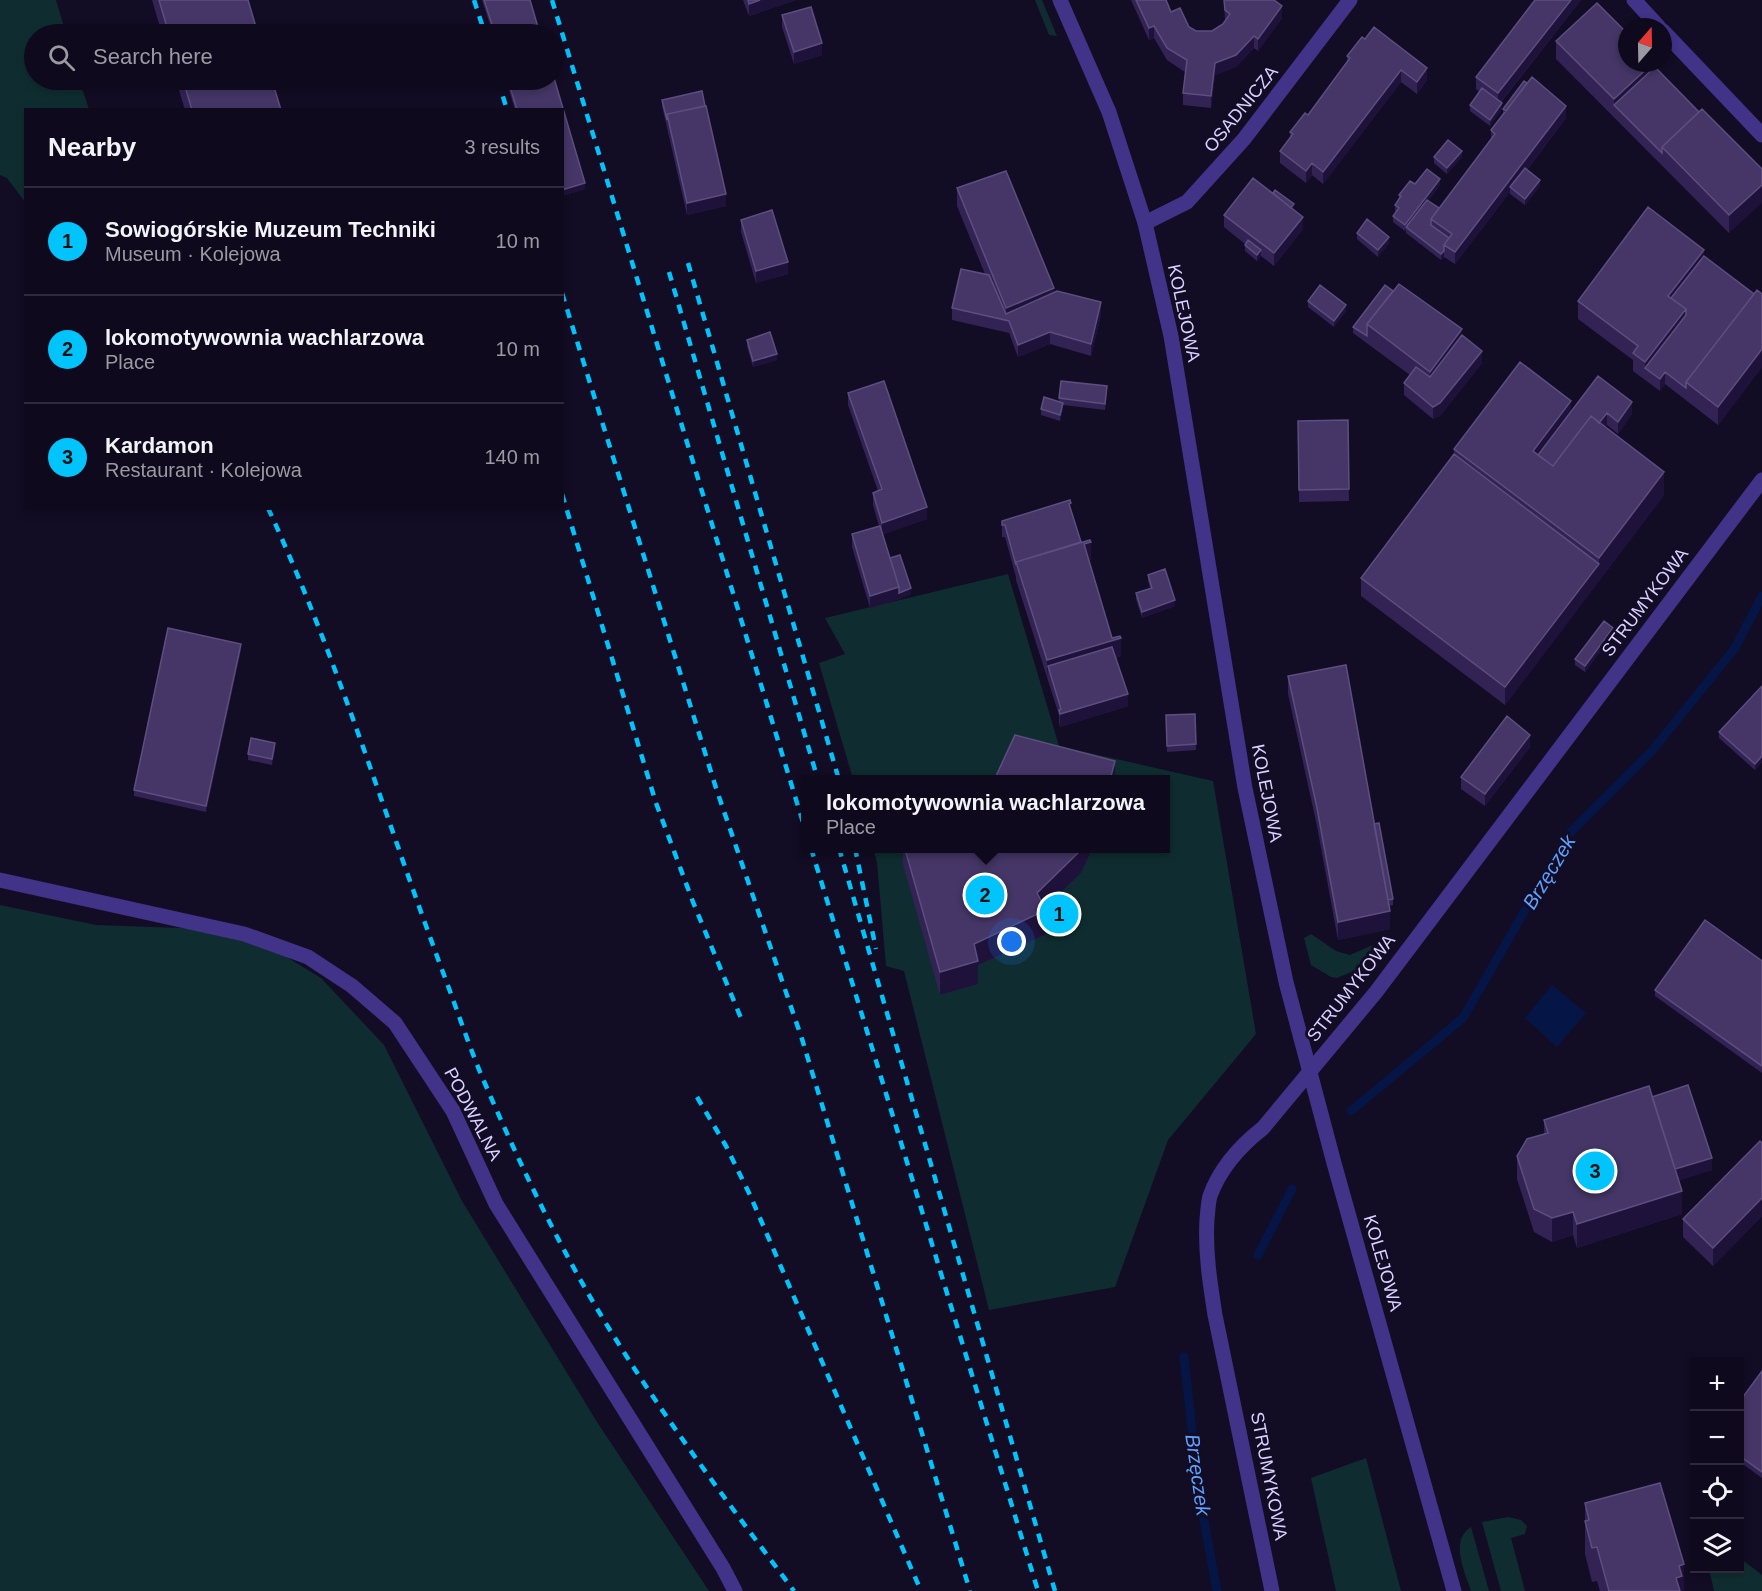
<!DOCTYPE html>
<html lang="en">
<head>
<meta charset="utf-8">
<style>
  :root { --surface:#0e091c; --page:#1c1729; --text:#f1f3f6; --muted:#9b9aa3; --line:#2e2a3b; --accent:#00c4fb }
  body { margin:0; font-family:Helvetica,sans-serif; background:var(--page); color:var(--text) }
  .controls { position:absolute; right:18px; bottom:18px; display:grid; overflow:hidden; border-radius:0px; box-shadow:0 3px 9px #0003 }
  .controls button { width:54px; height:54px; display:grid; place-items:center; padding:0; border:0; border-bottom:2px solid var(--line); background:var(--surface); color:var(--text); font:30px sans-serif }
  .compass { position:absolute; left:1618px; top:18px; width:54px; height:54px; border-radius:50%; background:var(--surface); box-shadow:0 3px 9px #0003; rotate:20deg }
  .you { position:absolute; left:1012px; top:942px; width:21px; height:21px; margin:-15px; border:4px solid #fff; border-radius:50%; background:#1a73e8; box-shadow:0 0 0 9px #1a73e833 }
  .badge { display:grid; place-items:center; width:39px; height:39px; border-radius:50%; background:var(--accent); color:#111; font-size:20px; font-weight:700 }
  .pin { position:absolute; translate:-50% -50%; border:3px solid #fff; box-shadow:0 2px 6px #0006 }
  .popup { position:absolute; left:801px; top:775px; width:369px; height:78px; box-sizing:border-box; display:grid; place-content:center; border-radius:0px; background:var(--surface); filter:drop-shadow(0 2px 4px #0005); font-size:20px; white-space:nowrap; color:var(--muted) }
  .popup b { font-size:22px; color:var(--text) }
  .popup::after { content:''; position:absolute; left:50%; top:100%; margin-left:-12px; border:12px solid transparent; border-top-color:var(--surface) }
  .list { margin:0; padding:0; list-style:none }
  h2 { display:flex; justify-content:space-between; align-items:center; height:78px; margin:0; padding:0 24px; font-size:26px }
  h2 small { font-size:20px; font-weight:400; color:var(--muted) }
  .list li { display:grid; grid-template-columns:39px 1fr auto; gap:18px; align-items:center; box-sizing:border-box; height:108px; padding:0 24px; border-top:2px solid var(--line) }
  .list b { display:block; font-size:22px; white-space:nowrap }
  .list p { margin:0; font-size:20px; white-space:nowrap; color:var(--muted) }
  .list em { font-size:20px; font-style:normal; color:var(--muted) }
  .icon { flex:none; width:33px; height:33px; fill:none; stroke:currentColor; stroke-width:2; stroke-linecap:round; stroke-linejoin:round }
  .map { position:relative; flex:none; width:1762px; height:1591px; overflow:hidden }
  .search { position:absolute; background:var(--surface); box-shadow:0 3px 9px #0003; left:24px; top:24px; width:540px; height:66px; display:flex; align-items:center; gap:15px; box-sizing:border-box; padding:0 21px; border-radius:33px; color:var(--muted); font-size:22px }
  .panel { position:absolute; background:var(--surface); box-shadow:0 3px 9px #0003; left:24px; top:108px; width:540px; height:402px; border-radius:0px }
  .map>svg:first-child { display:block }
</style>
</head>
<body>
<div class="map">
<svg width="1762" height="1591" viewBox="0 0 1762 1591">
  <rect width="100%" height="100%" fill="#130c25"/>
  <path fill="#0f2d30" d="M0,0H56L66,34H34V80H79L89,109L26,110L25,202L7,178L0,175Z
    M1035,0H1042L1057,36L1049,35Z
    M1008,574L1059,746L1213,781L1256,1034L1168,1140L1115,1287L989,1310L904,971L886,966L877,862L873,849L1165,848V780L853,779L819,663L845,654L825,618Z
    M0,905L96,925L209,929L285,956L321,978L384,1045L462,1201L597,1422L709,1591H0Z
    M1311,934L1336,951L1350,955L1373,945H1378L1361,968L1337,978L1331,977L1311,965L1304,938Z
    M1366,1458L1401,1591H1336L1311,1478Z
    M1508,1517L1521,1520L1527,1526L1525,1534L1511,1538L1525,1591H1501L1482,1522Z
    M1471,1527L1489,1591H1471C1465,1572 1449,1541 1471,1527Z
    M1740,1558L1762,1575V1591H1714L1709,1569L1740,1568Z"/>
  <path fill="#051545" d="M1552,985L1586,1013L1557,1047L1525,1018Z"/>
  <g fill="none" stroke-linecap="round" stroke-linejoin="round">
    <path stroke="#051545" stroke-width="9" d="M1351,1111L1463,1018L1569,834L1651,752L1735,648L1762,596
      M1258,1255L1292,1189
      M1184,1357L1199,1494L1217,1591"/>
    <path stroke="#403388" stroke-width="15" d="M1634,0L1659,27
      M1663,31L1762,135
      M1145,223L1187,202L1244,139L1350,0
      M0,880L244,934L308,957L352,986L395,1023L453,1111L496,1204L723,1568L735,1591
      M1272,1591L1215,1315C1210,1283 1205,1252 1207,1219C1208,1211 1208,1203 1210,1196C1220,1168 1240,1146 1263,1128L1376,992L1762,480"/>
    <path stroke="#403388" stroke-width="15" d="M1060,0L1109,112L1145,223L1171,336L1245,788L1286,982L1334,1163L1454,1591"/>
    <path stroke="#00c4fb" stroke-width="4.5" stroke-dasharray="9 8" stroke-linecap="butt" d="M474,0L485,34
      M552,0L805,829
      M498,80L507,110
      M688,263L839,780
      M669,272L818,780
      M562,293L716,788L802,1039L970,1591
      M562,494L656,803L693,902L743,1023
      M268,508C338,659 386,820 444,975C456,1007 467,1040 480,1072C519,1163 562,1254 615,1338C669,1425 732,1508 794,1591
      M811,848L1038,1591
      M839,848L1055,1591
      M855,848L876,949
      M697,1097L726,1146L750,1195L921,1591"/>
  </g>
  <path fill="#332355" d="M152,0H248L258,34H162Z
    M482,0H530L540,34H493Z
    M743,0H796L749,16Z
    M1131,0H1166L1171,12L1189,27L1196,31H1212L1223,24L1225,21L1224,1L1282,18L1258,51L1254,48L1236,67L1215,75L1211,108L1183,105V93L1185,72L1167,60L1154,38L1149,40Z
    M1534,0H1581L1501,102L1502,109L1490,126L1470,111V105L1480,92L1476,89V77L1534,2Z
    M782,15L822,55L794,64L782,27Z
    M1362,37L1427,80L1417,94L1401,82L1323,184L1312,175L1306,183L1280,163V151L1290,137V132L1308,115L1347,62V56Z
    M1556,41L1655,63V67L1699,112L1762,169L1729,233L1556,59Z
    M554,78L585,183V189L562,196V110H515L506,80H554Z
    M176,80H272L281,110H185Z
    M662,100L726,206L687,215L662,106Z
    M1503,109L1566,118L1527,170L1540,186L1525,205L1510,194V192L1455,264L1444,257L1441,260L1406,233V230L1405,231L1393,222V216L1396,212L1395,211V205L1399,200V195L1415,184L1440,185L1428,201L1439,208L1491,140V130L1503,115Z
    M1434,157H1462L1447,174L1434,163Z
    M957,188L1054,292L1101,315L1091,356L1050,344L1018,357L1009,333L952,320V308L985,274L957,206Z
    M1294,210L1303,229L1274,266L1261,256L1257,261L1245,251V244L1224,227V215Z
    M741,220L788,274L756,283L741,232Z
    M1357,233L1389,243L1378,257L1357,239Z
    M1704,256L1754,294H1762V367L1718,425L1665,384L1660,391L1633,371V360L1578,319V301Z
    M1393,291L1462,335L1482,363L1440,416L1433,419L1404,395V383L1410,375L1353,333V327Z
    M1308,301L1346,311L1334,327L1308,307Z
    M747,340L777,360L753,367L747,346Z
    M1107,392L1105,410L1063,405V409L1060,421L1041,415V409L1059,402V398Z
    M848,393L927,519L883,534L890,558L911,594L899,599L870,608L852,547V534L879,526L873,505V493L878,491L848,405Z
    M1571,412L1632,414L1618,434L1607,425L1605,427L1664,495L1505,705L1361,596V578L1454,454V449Z
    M1348,420L1349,501L1299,502L1298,421Z
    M1071,512L1081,542L1091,560H1089L1112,638L1121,656L1116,658L1128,706L1060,727L1059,722V715L1016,580V577L1005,537H1002V521Z
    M1148,575L1175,606L1142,618L1136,599V593L1150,588L1148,581Z
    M1613,634L1585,672L1575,665V659Z
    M241,650L206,812L134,796V790Z
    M1288,676L1374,824L1393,899V905L1389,906L1390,929L1338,940L1317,826L1288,694Z
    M1762,686V762L1755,770L1719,738V732Z
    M1195,714L1196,750L1167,752L1166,715Z
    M1530,747L1485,806L1461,789V777Z
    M275,749L272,765L248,760V754Z
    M903,849H1092L1081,873L1045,909L1046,934L978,965V984L940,995L903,864Z
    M1762,961V1073L1655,996V990Z
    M1652,1097L1712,1170L1679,1180L1682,1214L1577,1248L1573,1235L1552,1242L1534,1232L1517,1179V1156L1544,1134V1120Z
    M1762,1143V1216L1713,1266L1683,1237V1219Z
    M1762,1371V1478L1740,1462V1401Z
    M1585,1503L1684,1591H1600L1597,1581L1592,1582L1585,1554Z"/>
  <path fill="#1e123a" d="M760,0H796L749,16V4Z
    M1571,0H1581L1498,105V93Z
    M1282,6V18L1258,51V39Z
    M1154,26V38L1149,40V28Z
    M1254,36V48L1236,67L1215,75L1211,108V96L1215,63Z
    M822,43V55L794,64V52Z
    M1653,63H1655V79L1614,105V99Z
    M1427,68V80L1417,94V82Z
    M1401,70V82L1323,184V172Z
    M1502,103V109L1490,126V120Z
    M1566,106V118L1512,189L1510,187V192L1455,264V252Z
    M1462,151V157L1447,174V168Z
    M1312,163V175L1306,183V171Z
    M1440,179V185L1407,228L1406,227L1405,231V225Z
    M1540,180V186L1525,205V199Z
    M585,183V189L562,196V190Z
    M1762,185V203L1729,233V215Z
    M726,194V206L687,215V203Z
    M1303,217V229L1274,266V253Z
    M1389,237V243L1378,257V250Z
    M1261,250V256L1257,261V255Z
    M1704,250V268L1674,306L1668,296Z
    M1444,251V257L1441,260V254Z
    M788,262V274L756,283V271Z
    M1054,288V306L1009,321L1006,320V308Z
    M1101,302V315L1091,356V344Z
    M1346,305V311L1334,327V321Z
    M1686,309V327L1645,368V362Z
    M1462,329V347L1430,390V372Z
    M1050,332V344L1018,357V345Z
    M1762,349V367L1718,425V407Z
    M1482,351V363L1440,416L1433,419V407Z
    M777,354V360L753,367V361Z
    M1665,372V384L1660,391V379Z
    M1571,401V424L1539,466L1533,451Z
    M1632,402V414L1618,434V422Z
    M1063,403V409L1060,421V415Z
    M1607,413V425L1601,433L1597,426Z
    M1664,472V495L1505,705V687L1599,564V558Z
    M927,507V519L882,535V523Z
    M1091,542V560L1084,562V544Z
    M899,587L911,588V594L899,599L870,608V596Z
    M1175,600V606L1142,618V612Z
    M1613,628V634L1585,672V666Z
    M1121,638V656L1051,677L1048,666L1047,678V660Z
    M241,644V650L206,812V806Z
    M1128,694V706L1060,727V714Z
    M1530,735V747L1485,806V794Z
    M275,743V749L272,765V759Z
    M1762,756V762L1755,770V764Z
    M1115,761V780H1110Z
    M1082,849H1092L1081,873L1040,913L1046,910V934L978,965V984L940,995V972L1037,893Z
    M1390,911V929L1338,940V922Z
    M1712,1158V1170L1672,1183V1170Z
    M1682,1191V1214L1577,1248V1224Z
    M1762,1198V1216L1713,1266V1248Z
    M1573,1212V1235L1552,1242V1218Z
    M1684,1564V1591H1676V1578L1679,1566Z"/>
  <path fill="#453667" stroke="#5c4e7f" stroke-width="1.5" d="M159,0H248L258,34H169Z
    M484,0H530L540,34H495Z
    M748,0H760L749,4Z
    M1136,0H1166L1171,12L1180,8L1189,27L1196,31H1212L1223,24L1230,14L1225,10L1224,0H1274L1282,6L1258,39L1254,36L1236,55L1215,63L1211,96L1183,93L1187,60L1167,48L1154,26L1149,28Z
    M1535,0H1571L1498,93L1476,77Z
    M1597,3L1627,33V63H1653L1614,99L1556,41Z
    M811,7L822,43L794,52L782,15Z
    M1374,27L1427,68L1417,82L1401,70L1323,172L1312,163L1306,171L1280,151L1293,134L1290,132L1305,113L1308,115L1350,58L1347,56L1362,37L1365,39Z
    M1655,67L1699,112L1662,147V153L1614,105Z
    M1532,77L1566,106L1455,252L1444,245L1452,234L1431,219L1495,134L1491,130Z
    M554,78L585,183L562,190V110H517L508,80H554Z
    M183,80H272L281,110H192Z
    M1524,81L1527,83L1506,111L1503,109Z
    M1482,88L1502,103L1490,120L1470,105Z
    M702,91L705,106L667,114V120L662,100Z
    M706,106L726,194L687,203L667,114Z
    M1702,109L1762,169V185L1729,215L1662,147Z
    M1448,140L1462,151L1447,168L1434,157Z
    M1525,168L1540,180L1525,199L1510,187Z
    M1427,169L1440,179L1405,225L1393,216L1399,208L1395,205L1401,196L1399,195L1410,181L1415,184Z
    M1006,171L1054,288L1006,308L957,188Z
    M1253,178L1303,217L1274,253L1224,215Z
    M1275,190L1294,204L1291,208L1273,193Z
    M1427,200L1439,208L1431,219V225L1449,238L1444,245V251L1441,254L1406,227Z
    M1648,207L1704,250L1668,296L1686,309L1645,362L1633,353L1638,346L1578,301Z
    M772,210L788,262L756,271L741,220Z
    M1367,219L1389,237L1378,250L1357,233Z
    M1248,240L1261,250L1257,255L1245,245Z
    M1704,256L1754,294L1686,382V388L1665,372L1660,379L1645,368L1686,315V309L1671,298Z
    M961,269L989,275L1006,314L1057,291L1101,302L1091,344L1050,332L1018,345L1009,321L952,308Z
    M1399,284L1462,329L1430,372L1367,324Z
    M1320,285L1346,305L1334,321L1308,301Z
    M1385,285L1393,291L1367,324V336L1353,327Z
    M1757,290L1762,294V349L1718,407L1686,382Z
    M770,332L777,354L753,361L747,340Z
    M1462,335L1482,351L1440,403L1433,407L1404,383L1416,367L1430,377Z
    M1520,362L1571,401L1533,451L1553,466L1591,416L1664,472L1599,558L1454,449Z
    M1598,376L1632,402L1618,422L1607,413L1599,423L1591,416L1553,466L1538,455Z
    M884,381L927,507L882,523L873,493L882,489L848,393Z
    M1061,381L1107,386L1105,404L1059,398Z
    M1044,397L1063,403L1060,415L1041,409Z
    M1348,420L1349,489L1299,490L1298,421Z
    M1454,454L1599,564L1505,687L1361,578Z
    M1070,500L1071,503L1069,504L1081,542L1016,562V565L1005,525H1002V521Z
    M880,526L899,587L870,596L852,534Z
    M1090,540L1091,542L1084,544L1112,638L1120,636L1121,638L1047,660L1016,562Z
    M900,555L911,588L899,593V587L890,558Z
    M1165,569L1175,600L1142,612L1136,593L1152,588L1148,575Z
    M1604,621L1613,628L1585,666L1575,659Z
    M168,628L241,644L206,806L134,790Z
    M1112,647L1128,694L1060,714L1059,710L1061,709L1048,666Z
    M1346,665L1390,911L1338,922L1317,808L1288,676Z
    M1762,686V756L1755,764L1719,732Z
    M1195,714L1196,744L1167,746L1166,715Z
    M1507,716L1530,735L1485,794L1461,777Z
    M1015,735L1115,761L1110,780H993L996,776Z
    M251,738L275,743L272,759L248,754Z
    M1379,823L1393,899L1388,900L1374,824Z
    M905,849H1082L1037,893L1046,910L974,944L978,961L940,972Z
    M1705,920L1762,961V1066L1655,990Z
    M1688,1085L1712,1158L1675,1169L1652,1097Z
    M1649,1086L1682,1191L1577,1224L1573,1212L1552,1218L1534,1209L1517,1156L1527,1139L1548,1133L1544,1120Z
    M1760,1141L1762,1143V1198L1713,1248L1683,1219Z
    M1762,1371V1472L1740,1456V1401Z
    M1660,1483L1684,1564L1679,1566L1682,1576L1676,1578L1680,1591H1609L1597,1547L1592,1548L1585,1521L1589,1520L1585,1503Z"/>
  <g text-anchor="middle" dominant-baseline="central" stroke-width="6" stroke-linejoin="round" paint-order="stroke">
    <g font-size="18" fill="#dbd0ff" stroke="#130c25">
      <text transform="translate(1241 109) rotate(-51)">OSADNICZA</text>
      <text transform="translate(1184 313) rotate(78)">KOLEJOWA</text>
      <text transform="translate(1645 602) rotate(-53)">STRUMYKOWA</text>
      <text transform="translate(1267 793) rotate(79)">KOLEJOWA</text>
      <text transform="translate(1351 988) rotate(-52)">STRUMYKOWA</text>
      <text transform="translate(473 1114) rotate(62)">PODWALNA</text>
      <text transform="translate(1383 1263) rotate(74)">KOLEJOWA</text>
      <text transform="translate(1269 1476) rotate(79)">STRUMYKOWA</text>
    </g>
    <g font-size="20" font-style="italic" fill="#5ea1ff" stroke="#130c25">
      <text transform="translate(1549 872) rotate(-59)">Brzęczek</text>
      <text transform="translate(1198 1475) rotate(82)">Brzęczek</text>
    </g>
  </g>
</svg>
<div class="controls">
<button>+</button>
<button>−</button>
<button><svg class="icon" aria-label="locate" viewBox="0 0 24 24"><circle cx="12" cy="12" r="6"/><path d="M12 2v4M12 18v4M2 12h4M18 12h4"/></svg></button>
<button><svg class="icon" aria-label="layers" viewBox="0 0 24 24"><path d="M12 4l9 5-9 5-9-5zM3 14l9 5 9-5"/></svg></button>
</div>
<svg class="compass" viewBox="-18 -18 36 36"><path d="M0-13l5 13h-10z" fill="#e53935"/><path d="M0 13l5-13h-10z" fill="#9b9aa3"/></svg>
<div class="you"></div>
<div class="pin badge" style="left:1059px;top:914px">1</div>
<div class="pin badge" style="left:985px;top:895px">2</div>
<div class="popup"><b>lokomotywownia wachlarzowa</b>Place</div>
<div class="pin badge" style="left:1595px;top:1171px">3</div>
<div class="search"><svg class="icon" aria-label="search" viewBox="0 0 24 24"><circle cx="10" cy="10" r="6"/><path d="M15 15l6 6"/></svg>Search here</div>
<section class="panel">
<h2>Nearby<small>3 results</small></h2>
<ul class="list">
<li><span class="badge">1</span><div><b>Sowiogórskie Muzeum Techniki</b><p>Museum · Kolejowa</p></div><em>10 m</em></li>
<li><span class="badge">2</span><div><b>lokomotywownia wachlarzowa</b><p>Place</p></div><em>10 m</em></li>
<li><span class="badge">3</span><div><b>Kardamon</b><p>Restaurant · Kolejowa</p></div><em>140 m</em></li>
</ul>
</section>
</div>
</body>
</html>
